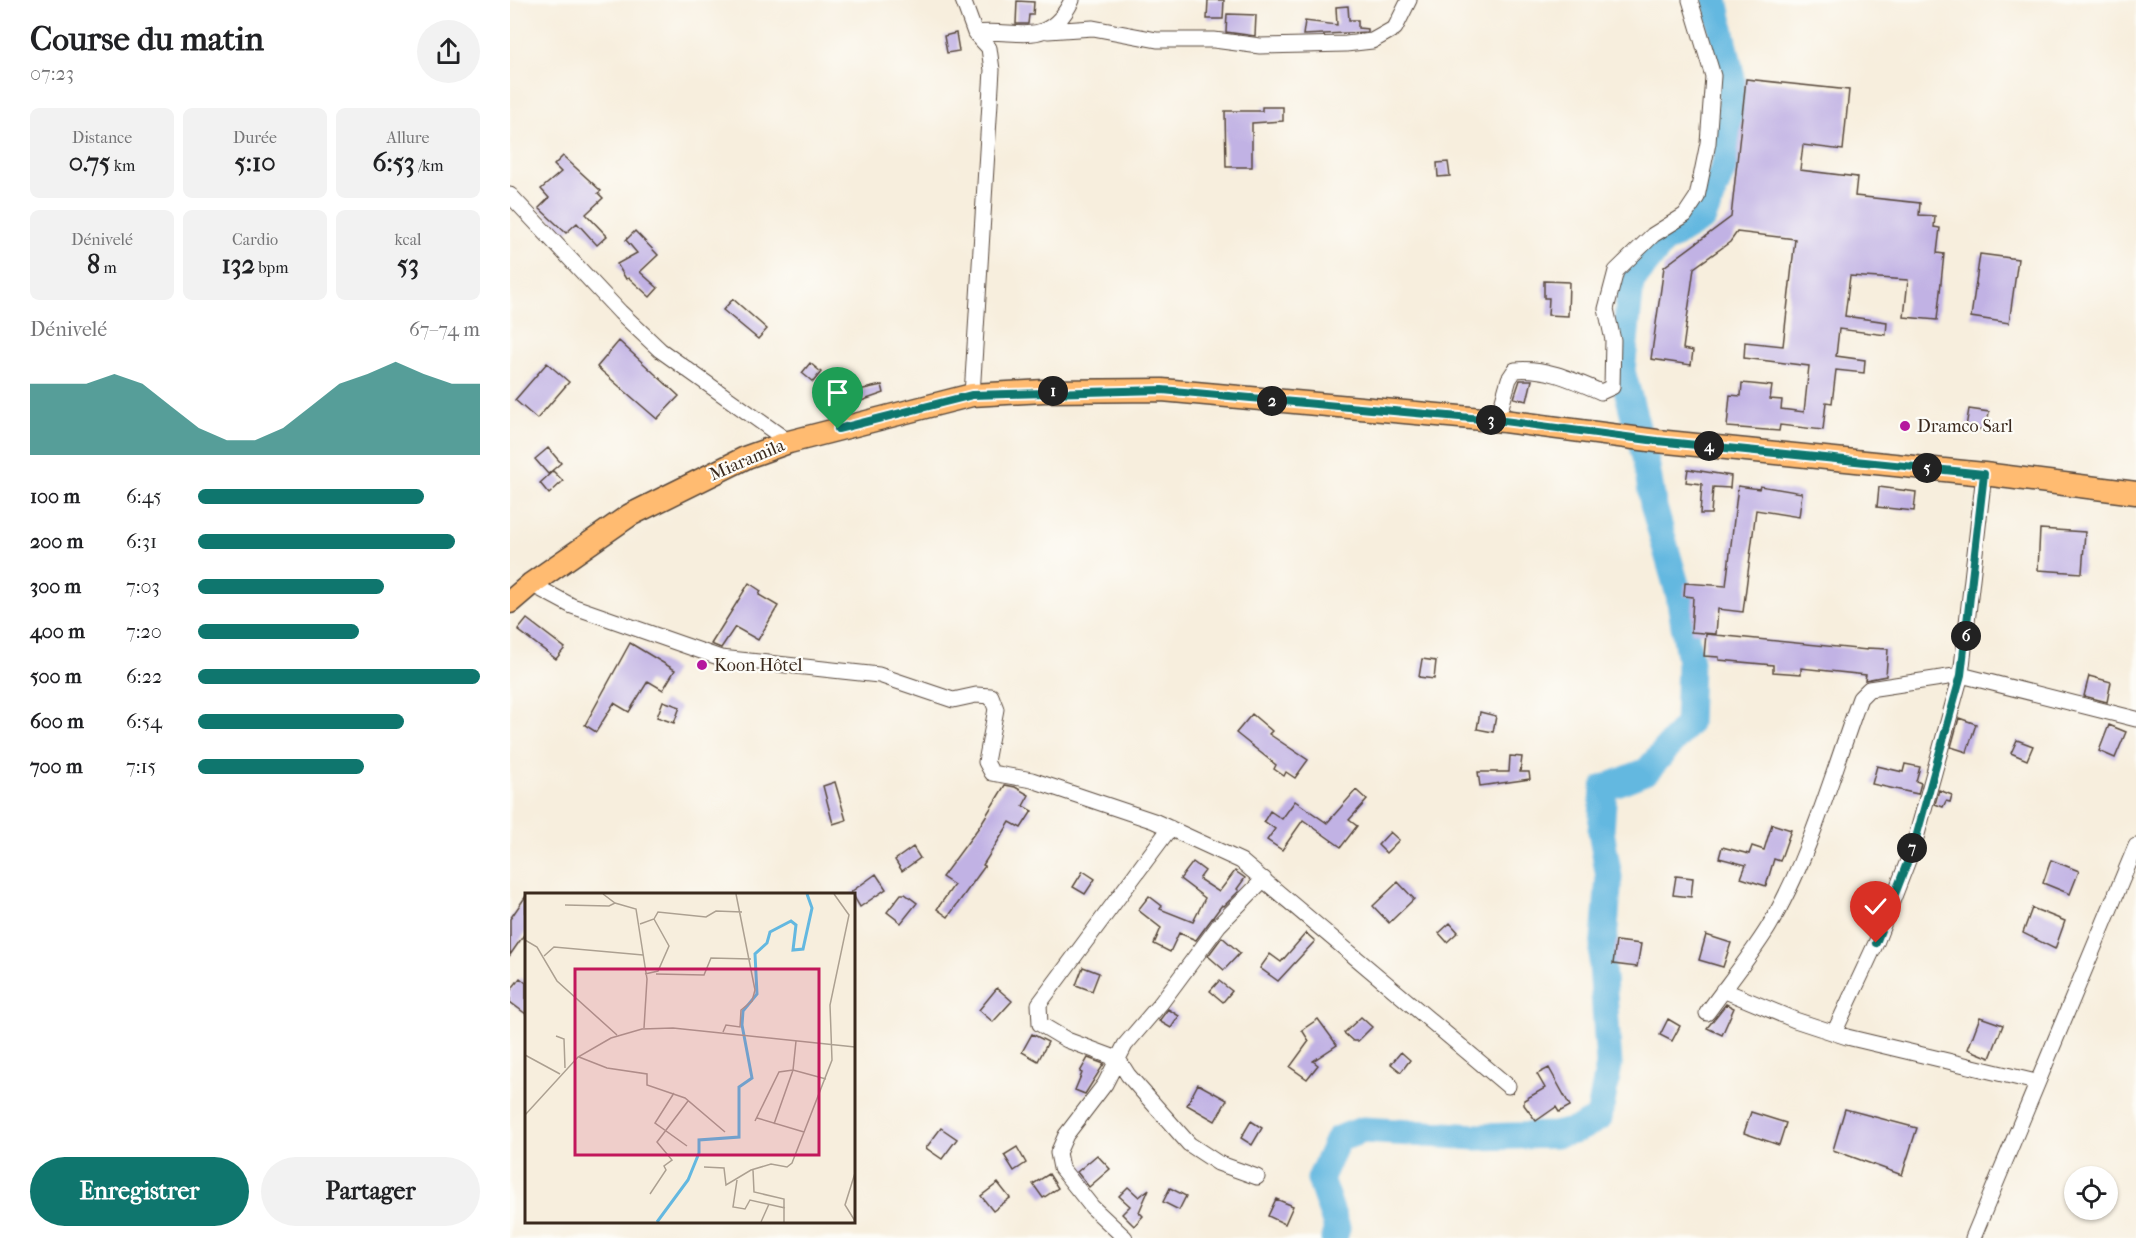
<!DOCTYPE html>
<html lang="fr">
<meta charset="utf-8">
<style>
body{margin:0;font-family:"IM FELL French Canon",serif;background:#f2f2f2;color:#202124;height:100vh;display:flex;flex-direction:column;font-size:22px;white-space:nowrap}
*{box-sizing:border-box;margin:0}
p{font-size:20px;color:#757577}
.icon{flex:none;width:33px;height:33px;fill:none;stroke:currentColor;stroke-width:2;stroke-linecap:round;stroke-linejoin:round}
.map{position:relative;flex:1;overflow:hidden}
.drawer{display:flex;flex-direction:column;background:#fff;width:510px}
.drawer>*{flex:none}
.fabs{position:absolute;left:1554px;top:1166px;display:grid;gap:12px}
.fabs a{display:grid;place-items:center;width:54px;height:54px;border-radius:50%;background:#fff;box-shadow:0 2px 4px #0004;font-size:30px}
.pin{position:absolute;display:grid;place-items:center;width:51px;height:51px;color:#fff;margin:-62px -26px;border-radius:50% 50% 50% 0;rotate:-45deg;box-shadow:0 0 6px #0007}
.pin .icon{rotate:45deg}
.km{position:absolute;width:30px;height:30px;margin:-15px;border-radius:50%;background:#222;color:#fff;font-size:16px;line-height:30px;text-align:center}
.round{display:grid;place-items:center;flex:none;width:63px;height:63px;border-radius:32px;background:#f2f2f2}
.head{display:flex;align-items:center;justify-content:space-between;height:102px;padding:0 30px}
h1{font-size:33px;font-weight:800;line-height:45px}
.stats{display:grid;grid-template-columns:repeat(3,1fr);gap:9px;height:102px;padding:6px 30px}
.stats div{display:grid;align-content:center;border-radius:9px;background:#f2f2f2;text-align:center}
.stats b{font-size:26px;font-weight:800}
.stats small{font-size:16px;font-weight:400}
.stats p{font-size:16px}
.chart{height:168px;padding:12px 30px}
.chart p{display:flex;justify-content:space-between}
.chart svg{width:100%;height:108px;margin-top:6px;fill:#0f766e;opacity:.7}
.button{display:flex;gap:12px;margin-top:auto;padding:12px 30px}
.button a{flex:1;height:69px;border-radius:36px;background:#0f766e;color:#fff;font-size:24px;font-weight:800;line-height:69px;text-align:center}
.button a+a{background:#f2f2f2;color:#202124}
ul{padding:0 30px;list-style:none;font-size:20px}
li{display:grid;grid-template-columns:96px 72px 1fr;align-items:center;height:45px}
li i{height:15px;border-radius:8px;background:#0f766e}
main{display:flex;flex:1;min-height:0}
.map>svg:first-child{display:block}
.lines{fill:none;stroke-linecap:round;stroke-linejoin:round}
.river{stroke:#64b8e0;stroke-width:27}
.building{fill:#c1b2e4}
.minor-casing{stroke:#57473b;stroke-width:17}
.primary-casing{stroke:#57473b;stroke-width:25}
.minor{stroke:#fff;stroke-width:15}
.primary{stroke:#ffbb71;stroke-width:22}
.route-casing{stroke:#fff;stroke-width:12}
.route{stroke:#0f766e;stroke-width:8}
.poi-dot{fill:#b5179e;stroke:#fdfcf7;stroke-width:2}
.labels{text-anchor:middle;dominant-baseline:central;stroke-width:4.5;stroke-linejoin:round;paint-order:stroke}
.poi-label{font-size:18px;fill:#3b2a1e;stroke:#fdfcf7;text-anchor:start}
.street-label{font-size:18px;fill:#3b2a1e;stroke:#fdfcf7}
.inset-river{fill:none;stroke:#64b8e0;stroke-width:3}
.inset-road{fill:none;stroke:#aca091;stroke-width:1.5}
.view{fill:#c2185b;fill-opacity:0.15;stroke:#c2185b;stroke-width:3}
.inset-edge{fill:none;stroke:#3b2a1e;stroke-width:3}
</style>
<main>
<section class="drawer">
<div class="head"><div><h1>Course du matin</h1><p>07:23</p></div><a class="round"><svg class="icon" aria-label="share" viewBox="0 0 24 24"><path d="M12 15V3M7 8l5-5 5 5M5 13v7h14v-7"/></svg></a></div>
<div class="stats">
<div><p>Distance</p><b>0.75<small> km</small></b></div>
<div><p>Durée</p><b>5:10</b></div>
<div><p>Allure</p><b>6:53<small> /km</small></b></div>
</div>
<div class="stats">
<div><p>Dénivelé</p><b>8<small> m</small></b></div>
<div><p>Cardio</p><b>132<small> bpm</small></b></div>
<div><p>kcal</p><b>53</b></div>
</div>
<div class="chart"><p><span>Dénivelé</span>67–74 m</p>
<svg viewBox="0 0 160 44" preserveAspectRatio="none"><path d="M0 44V15L10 15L20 15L30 11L40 15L50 24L60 33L70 38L80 38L90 33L100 24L110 15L120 11L130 6L140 11L150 15L160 15V44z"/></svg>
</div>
<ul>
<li><b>100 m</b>6:45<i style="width:80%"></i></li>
<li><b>200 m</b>6:31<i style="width:91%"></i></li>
<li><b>300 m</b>7:03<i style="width:66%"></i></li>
<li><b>400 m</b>7:20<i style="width:57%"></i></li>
<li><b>500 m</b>6:22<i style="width:100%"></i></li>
<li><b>600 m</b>6:54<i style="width:73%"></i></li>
<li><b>700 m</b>7:15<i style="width:59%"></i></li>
</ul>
<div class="button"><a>Enregistrer</a><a>Partager</a></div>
</section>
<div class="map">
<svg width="1626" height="1238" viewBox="0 0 1626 1238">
<rect width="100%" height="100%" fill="#fdfcf7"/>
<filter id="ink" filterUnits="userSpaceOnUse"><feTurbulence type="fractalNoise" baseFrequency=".0167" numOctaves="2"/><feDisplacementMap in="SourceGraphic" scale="12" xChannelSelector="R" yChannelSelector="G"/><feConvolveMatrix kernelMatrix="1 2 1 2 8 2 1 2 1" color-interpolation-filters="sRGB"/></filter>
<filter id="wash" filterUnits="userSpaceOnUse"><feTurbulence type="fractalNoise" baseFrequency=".008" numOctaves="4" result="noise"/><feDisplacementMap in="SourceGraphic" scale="24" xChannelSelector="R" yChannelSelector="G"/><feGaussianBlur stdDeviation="1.35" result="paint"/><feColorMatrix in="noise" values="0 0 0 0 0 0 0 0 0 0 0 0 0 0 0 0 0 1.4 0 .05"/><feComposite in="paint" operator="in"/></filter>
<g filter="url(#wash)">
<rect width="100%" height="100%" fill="#f7eedd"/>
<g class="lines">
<path class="river" d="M824,1238L827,1228L810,1179L828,1139L853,1130L966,1137L1045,1135L1067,1130L1089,1118L1099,1065L1092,965L1099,877L1091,831L1094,788L1137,771L1178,724L1180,662L1169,595L1143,504L1136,461L1112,371L1121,282L1153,242L1193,218L1215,164L1222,79L1205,0"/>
</g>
<g id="blocks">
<path class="building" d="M698,0H714L713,19H697Z
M507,1L524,2L523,15H519L518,24H506Z
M838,6L839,20H848V28L858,29V32L793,35L795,21L827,25L826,7Z
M717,14L746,15L745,36L716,32Z
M446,33L449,51L437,53L434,36Z
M1236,79L1339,90L1333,150L1293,145L1290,170L1347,177L1345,196L1410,203L1409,215L1425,216L1424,227L1430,228L1427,253L1434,254L1427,320L1394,317L1398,280L1340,276L1335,316L1377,322L1376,335L1329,329L1326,356L1355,360L1354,373L1326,370L1322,403L1316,402L1313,430L1270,425L1269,431L1217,427L1220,395L1231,396L1232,383L1262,386L1260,399L1272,400L1271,409L1294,412L1299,366L1234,358L1235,342L1273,346L1285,239L1227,232L1220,242L1184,268L1173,349L1183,351L1181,365L1141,359L1154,267L1221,217Z
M752,107H773V121L742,123V167H716L715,111H752Z
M53,156L91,191L88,193L93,198L76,214L97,236L87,245L67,223L56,233L29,208L39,198L31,189L51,172L44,165Z
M938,162L940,176L928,177L927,163Z
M125,231L148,255L130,272L148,288L140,297L119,278L116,279L107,264L127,253L116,240Z
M1470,254L1508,259L1499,323L1461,317Z
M1034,281L1059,282L1058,316L1038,315L1039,298H1034Z
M223,299L257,329L248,339L213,310Z
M109,341L169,396L147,419L87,367Z
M37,363L59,382L27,419L5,400Z
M300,363L311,372L303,382L292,373Z
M1010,380H1022L1017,401L1004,398Z
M372,385L374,393L331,408L325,391L338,387L340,392Z
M1459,409L1479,412L1476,430L1456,427Z
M38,448L51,463L38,474L25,459Z
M1178,469L1221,476L1220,488L1203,487L1201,514H1190L1192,484L1176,482Z
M43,471L53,481L39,494L30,483Z
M1228,486L1249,489L1250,486L1292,493L1289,517L1246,510L1233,612L1208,609L1206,634L1181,632L1183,597L1174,596L1175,583L1216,586Z
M1369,487L1406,492L1404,511L1367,507Z
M1530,529L1575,532L1572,573L1528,570Z
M239,583L251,591L249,595L268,606L248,640L225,627L211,648L201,644Z
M17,619L55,648L46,659L8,630Z
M1196,634L1357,650V648L1378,649L1376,676L1355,680L1356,675L1291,668V674L1263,672V665L1209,660V657L1194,656Z
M120,643L165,670L153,690L138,681L119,712L104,703L86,732L75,725Z
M912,659L926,661L924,679L909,677Z
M1579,676L1601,682L1597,702L1574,696Z
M153,701L170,707L164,723L147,717Z
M970,712L986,716L983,732L967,729Z
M742,714L762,731L759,734L798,760L785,778L776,772L774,776L764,769L766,765L726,733Z
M1449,718L1466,724L1457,752L1441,747Z
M1599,725L1616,732L1605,758L1589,751Z
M1507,740L1523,746L1517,760L1501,753Z
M1000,756L1012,757L1010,772H1019L1020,779L970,786L968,772H999Z
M1395,764L1410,767L1406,781L1411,783L1408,794L1362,784L1367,766L1393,772Z
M325,782L336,820L323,824L313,786Z
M495,785L505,787L519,795L513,806L522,811L511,828L500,822L473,865L475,866L438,917L427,909L444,885L432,877L469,827Z
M846,790L857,800L839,820L847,826L831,847L793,820L772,850L757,840L765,829L754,821L760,811L772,819L785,801L817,823Z
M1429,790L1442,795L1440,802L1436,801L1433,807L1425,804Z
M1262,824L1281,830L1270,861L1264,859L1256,886L1231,878L1236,865L1209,858L1212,847L1239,854L1242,846L1254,850Z
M880,832L889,840L876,853L868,845Z
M403,847L410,858L392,871L385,860Z
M1541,860L1569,871L1560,894L1533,883Z
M683,862L695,871L689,879L709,892L725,871L735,878L727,889L729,891L714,906L712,905L686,940L669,933L660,952L644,944L651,928L628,910L639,896L652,906L650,909L683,922L695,898L670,879Z
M573,871L585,879L575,894L563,887Z
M366,874L376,889L350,907L341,892Z
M1166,876L1183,878L1181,897L1163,895Z
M888,882L904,899L879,923L863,906Z
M391,894H395L407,903L391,923L377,912Z
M16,896V932L0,955V919Z
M1522,908L1555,921L1545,949L1513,933Z
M940,923L948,932L937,942L929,933Z
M796,933L805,941L768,981L750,968L760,954L771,962Z
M1196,935L1221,943L1213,967L1189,960Z
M712,937L730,953L714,970L698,956Z
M1106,941L1131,944L1127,967L1103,964Z
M573,967L589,973L582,991L566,985Z
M10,978L16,983V1014L0,1002V991Z
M709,981L722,991L713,1002L700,991Z
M487,988L502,1001L483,1022L469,1010Z
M1216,1004L1224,1008L1212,1035L1197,1028Z
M658,1009L669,1016L661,1028L649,1021Z
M851,1017L862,1027L848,1041H843L834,1033Z
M1470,1017L1493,1025L1480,1058L1458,1049Z
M808,1019L827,1045L803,1061L808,1065L797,1079L780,1067L799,1041L792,1030Z
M1158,1019L1170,1026L1162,1041L1150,1035Z
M522,1034L538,1042L528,1061L512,1052Z
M891,1052L900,1060L891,1072L881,1064Z
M578,1058L594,1064L575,1094L565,1090L572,1073L570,1072Z
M1039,1068L1060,1106L1049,1112L1046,1107L1026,1121L1014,1105V1100L1035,1088L1027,1074Z
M688,1084L717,1100L705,1121L677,1105Z
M1335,1109L1407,1128L1392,1175L1323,1150Z
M1241,1112L1276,1123L1269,1145L1234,1133Z
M741,1121L752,1128L742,1145L731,1138Z
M431,1128L447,1139L432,1159L416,1148Z
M507,1147L516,1163L504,1171L494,1155Z
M587,1155L600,1169L579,1187L567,1172Z
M539,1174L548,1188L533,1198L523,1184Z
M488,1183L500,1198L483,1211L471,1196Z
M618,1187L629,1197L639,1189L629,1212L633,1216L624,1226L612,1214L620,1206L609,1196Z
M660,1188L676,1196L669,1210L653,1202Z
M766,1199L783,1206L775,1224L758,1216Z"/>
</g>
</g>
<g filter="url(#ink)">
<use href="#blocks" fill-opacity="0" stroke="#57473b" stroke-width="1.5"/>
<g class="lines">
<g class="minor-casing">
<path id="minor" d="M453,0L465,33L479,48L482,70L462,395
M538,31L583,28L647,40H704L750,46L836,44L862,41L885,28L899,0
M465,33C508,28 538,50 562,0
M0,195L110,312L150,350L279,442
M987,421L999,379L1005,370C1036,367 1063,380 1091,392L1102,387L1103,340L1096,309L1106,271L1143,235L1175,215L1187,197L1198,143L1203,76L1180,0
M21,584L62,606L211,658L369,675L443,700L466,695L481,696L486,709L476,762L482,773L522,780L644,821L731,861L998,1086
M660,828L529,1004L530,1024L557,1040L608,1059L618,1075L679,1144L708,1163L747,1177
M1213,990L1285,1020L1337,1037L1526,1082
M1197,1013C1217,985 1240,957 1258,928C1299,860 1323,772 1350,698L1359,689L1451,675L1626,719
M1324,1033L1366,943L1404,845L1451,675L1474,474
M615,1238L582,1207L551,1168L548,1153L556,1135L595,1084L615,1045L651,1003L709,925L754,879
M1463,1238L1626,846"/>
</g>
<g class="primary-casing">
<path id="primary" d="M0,602L21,584L120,515L237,457L279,442L462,395L534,391L652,390L994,421L1147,441L1474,474L1626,493"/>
</g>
<use href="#minor" class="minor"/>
<use href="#primary" class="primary"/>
</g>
</g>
<g class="lines" filter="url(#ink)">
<g class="route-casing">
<path id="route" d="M328,429L462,395L652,390L994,421L1147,441L1474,474L1451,675L1404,845L1366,943"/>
</g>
<use href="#route" class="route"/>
</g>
<g class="poi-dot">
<circle cx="1395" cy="426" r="6"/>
<circle cx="192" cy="665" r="6"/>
</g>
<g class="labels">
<g class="poi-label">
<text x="1407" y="426">Dramco Sarl</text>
<text x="204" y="665">Koon Hôtel</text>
</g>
<g class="street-label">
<text transform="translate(237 460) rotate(-23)">Miaramila</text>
</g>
</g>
<g transform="translate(15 893)">
<rect width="330" height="330" fill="#f7eedd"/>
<path class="inset-river" d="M132,329L163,287L174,260V247L214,244V194L227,185L217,132L218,118L232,101L230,61L242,50L245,39L266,28L271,32L268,57L278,56L287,15L282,1"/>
<path class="inset-road" d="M78,1L90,10L111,16L122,86L119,135M40,12L84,13L90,10M115,31L129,26L133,19L181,24L191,18L217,19M0,47L12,54L32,88L92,142M19,63L29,54L118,62M120,81L133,78L144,53L129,26M131,81L179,82L186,65L226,66M198,139L201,132L215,134L216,117L227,108L230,97L211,1M31,143L39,146L40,175M0,162L35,181M54,164L82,175L122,181V192L160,205L200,239M149,200L130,230L162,253M0,222L53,164L86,145L117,136L148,135L330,154M232,225L279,239M230,228L254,179L268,177L301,186M249,231L268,177L271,148M179,274L199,275L201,292L226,277L246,271L262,274L267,270L307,167L305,112L324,22L309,1M228,277L229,299L259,306V329M330,280L320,312L330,328M212,287L208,314L220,316L225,307L260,315M125,301L141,277L139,273L147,267L132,249L163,208M236,329L244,311"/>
<path class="view" d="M50,76H294V262H50Z"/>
<rect width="330" height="330" class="inset-edge"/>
</g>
</svg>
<div class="fabs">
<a><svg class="icon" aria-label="locate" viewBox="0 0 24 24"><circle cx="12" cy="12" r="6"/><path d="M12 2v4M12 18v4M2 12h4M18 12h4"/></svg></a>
</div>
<div class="pin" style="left:328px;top:429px;background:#1e9e55"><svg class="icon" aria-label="arrive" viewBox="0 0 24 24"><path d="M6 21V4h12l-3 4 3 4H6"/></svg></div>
<div class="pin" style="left:1366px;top:943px;background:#d93025"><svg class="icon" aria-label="check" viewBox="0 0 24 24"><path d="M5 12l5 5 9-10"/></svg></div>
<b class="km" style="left:543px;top:391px">1</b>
<b class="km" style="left:762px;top:401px">2</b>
<b class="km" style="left:981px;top:420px">3</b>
<b class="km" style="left:1199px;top:446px">4</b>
<b class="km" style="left:1417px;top:468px">5</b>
<b class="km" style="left:1456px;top:636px">6</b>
<b class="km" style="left:1402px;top:848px">7</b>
</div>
</main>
